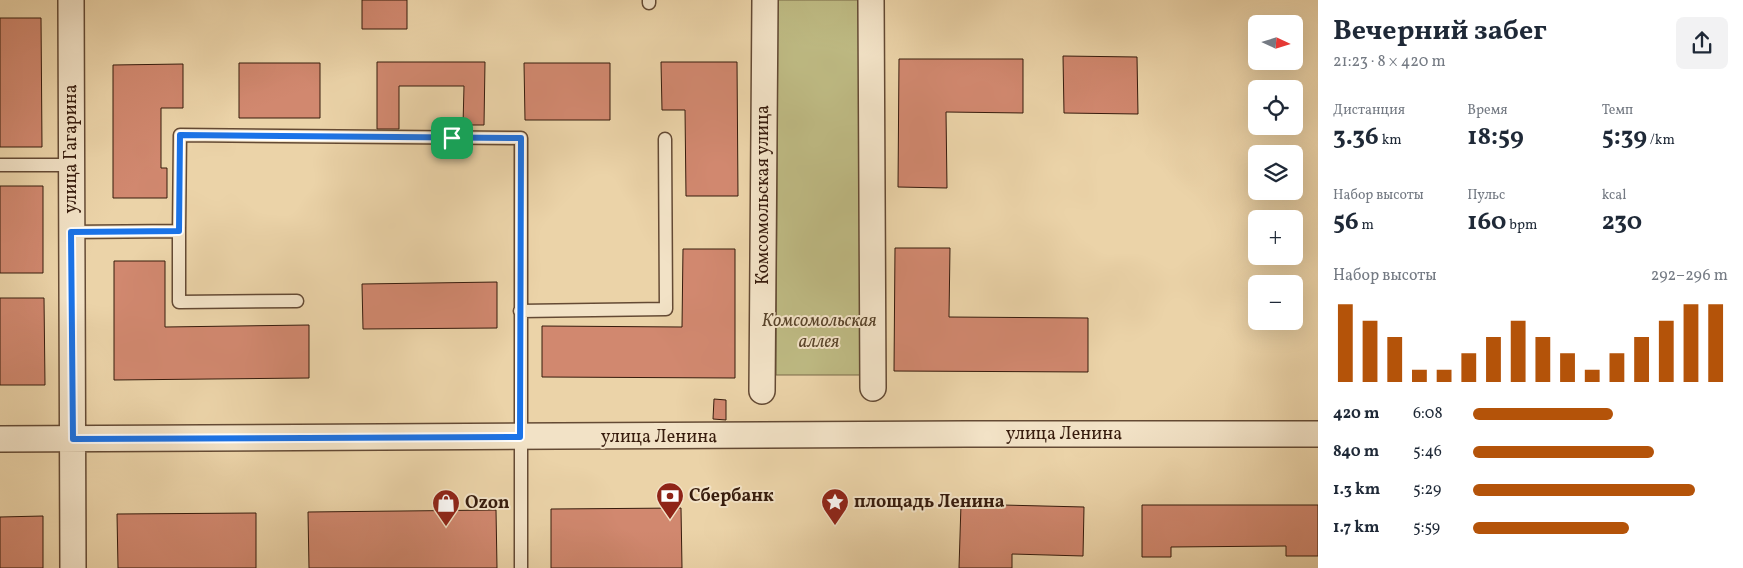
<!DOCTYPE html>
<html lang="ru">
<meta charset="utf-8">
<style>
body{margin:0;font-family:Vollkorn,serif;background:#f2f2f3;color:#1f2937;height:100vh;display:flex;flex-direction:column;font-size:19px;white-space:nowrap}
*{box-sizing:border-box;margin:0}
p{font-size:16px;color:#747a83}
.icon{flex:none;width:28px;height:28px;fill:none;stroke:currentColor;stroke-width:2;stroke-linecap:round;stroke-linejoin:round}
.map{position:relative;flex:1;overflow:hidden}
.drawer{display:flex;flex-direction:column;background:#fff;width:425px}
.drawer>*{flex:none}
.needle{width:32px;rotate:94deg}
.fabs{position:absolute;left:1248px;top:15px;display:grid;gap:10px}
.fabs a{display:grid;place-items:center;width:55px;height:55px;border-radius:8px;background:#fff;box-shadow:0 5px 20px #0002;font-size:25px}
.pin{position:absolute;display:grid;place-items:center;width:42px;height:42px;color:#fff;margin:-21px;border-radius:10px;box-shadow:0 2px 8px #0006}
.round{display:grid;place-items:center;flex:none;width:52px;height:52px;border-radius:8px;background:#f2f2f3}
.head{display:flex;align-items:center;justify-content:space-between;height:85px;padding:0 15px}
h1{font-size:28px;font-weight:700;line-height:38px}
.figures{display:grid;grid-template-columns:repeat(3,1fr);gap:8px;height:85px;padding:5px 15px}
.figures div{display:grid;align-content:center}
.figures b{font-size:25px;font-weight:700}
.figures small{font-size:14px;font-weight:400}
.figures p{font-size:14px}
.chart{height:140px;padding:10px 15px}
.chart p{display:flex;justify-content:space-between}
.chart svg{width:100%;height:90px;margin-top:5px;stroke:#b45309;stroke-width:6}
ul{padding:0 15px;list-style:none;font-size:16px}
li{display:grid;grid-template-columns:80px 60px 1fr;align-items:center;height:38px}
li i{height:12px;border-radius:6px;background:#b45309}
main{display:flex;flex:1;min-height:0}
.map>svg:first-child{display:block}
.green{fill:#beba83;stroke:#7a6b48}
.building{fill:#d1886f;stroke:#371c0d}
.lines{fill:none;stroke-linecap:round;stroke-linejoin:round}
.service-casing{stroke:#644a34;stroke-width:15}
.minor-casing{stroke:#644a34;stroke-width:28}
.service{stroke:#f2e2c6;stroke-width:12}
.minor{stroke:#f2e2c6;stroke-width:25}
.route-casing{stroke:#fff;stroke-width:10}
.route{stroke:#1a73e8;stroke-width:6}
.labels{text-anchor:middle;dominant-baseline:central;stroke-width:4;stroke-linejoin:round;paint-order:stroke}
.street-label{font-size:18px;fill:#371c0d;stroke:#f2e2c6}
.park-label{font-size:18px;font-style:italic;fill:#59442a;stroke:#f2e2c6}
.poi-label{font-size:18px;font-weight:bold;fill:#371c0d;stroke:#f2e2c6;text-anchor:start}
</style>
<main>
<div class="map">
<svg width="1318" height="568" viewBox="0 0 1318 568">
<rect width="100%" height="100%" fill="#ebd3a8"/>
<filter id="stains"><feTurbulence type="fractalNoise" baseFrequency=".004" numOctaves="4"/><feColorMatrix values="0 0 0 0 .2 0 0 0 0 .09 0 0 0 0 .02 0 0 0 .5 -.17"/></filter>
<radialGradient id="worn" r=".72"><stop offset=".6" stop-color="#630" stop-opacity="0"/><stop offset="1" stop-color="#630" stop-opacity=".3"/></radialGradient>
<path class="green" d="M778,0H861L863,375H776Z"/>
<path class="building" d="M362,0H407V29H362Z
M0,18H41L42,147H0Z
M1063,56L1137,57L1138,114L1064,113Z
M899,59H1023V113L946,112L947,188L898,187Z
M377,62H485L484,125H463L464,86H399V129H377Z
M661,62H737L738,196H686L685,110H662Z
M239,63H320V118H239Z
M524,63H610V120H525Z
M183,64V108H161V168H167V198H113V65Z
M0,186H43V273H0Z
M895,248H950L949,317L1088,318V372L894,371Z
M683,249H735V378L542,377V326L682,327Z
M114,261H165V327L309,325V378L114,380Z
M497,282V328L363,329L362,284Z
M0,298H44L45,385H0Z
M714,399L726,400V420L713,419Z
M961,504L1084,507L1083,556L1012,554V568H959Z
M1142,505H1318V556H1286V546L1171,547V557H1142Z
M681,508L682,568H551V509Z
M496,510L497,568H309L308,512Z
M256,513V568H118L117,514Z
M43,516V568H0V517Z"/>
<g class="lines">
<g class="service-casing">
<path id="service" d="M649,0V3
M0,165H71
M179,231V302L297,301
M71,232L179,231L180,135L521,138V568
M520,311L666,309L665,139"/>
</g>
<g class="minor-casing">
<path id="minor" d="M71,0L73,568
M871,0L873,388
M762,391L765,0
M0,439L967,434H1318"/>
</g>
<use href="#service" class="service"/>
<use href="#minor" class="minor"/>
</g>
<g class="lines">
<g class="route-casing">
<path id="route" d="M180,135L521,138L520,437L73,439L71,232L179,231Z"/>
</g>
<use href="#route" class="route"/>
</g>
<defs>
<g id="bank-pin" transform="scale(1.4375)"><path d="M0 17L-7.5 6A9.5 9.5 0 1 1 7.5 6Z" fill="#8f2418" stroke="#f2e2c6"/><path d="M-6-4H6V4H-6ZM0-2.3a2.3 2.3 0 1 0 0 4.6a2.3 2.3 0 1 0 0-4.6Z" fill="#fff"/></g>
<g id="sight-pin" transform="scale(1.4375)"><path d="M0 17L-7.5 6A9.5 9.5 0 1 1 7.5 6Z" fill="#8f2418" stroke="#f2e2c6"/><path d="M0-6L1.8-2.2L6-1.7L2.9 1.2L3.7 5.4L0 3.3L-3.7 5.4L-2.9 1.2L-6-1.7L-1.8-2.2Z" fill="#fff"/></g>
<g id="shop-pin" transform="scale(1.4375)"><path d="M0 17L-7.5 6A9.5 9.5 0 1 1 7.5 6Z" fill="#8f2418" stroke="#f2e2c6"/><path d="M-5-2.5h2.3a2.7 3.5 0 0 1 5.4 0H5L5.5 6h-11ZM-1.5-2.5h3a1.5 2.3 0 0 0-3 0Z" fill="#fff"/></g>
</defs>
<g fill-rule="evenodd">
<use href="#bank-pin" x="670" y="496"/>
<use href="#sight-pin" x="835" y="502"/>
<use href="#shop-pin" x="446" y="503"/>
</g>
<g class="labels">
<g class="street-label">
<text transform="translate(71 149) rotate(-90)">улица Гагарина</text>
<text transform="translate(763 195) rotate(-90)">Комсомольская улица</text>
<text x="1064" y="434">улица Ленина</text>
<text x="659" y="437">улица Ленина</text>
</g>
<g class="park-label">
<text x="819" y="321">Комсомольская<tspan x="819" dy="21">аллея</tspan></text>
</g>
<g class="poi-label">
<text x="689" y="496">Сбербанк</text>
<text x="854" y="502">площадь Ленина</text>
<text x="465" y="503">Ozon</text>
</g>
</g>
<rect width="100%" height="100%" filter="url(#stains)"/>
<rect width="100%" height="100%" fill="url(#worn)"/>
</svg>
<div class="fabs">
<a><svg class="needle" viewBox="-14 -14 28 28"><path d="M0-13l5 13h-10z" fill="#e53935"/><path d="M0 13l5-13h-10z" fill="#747a83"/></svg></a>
<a><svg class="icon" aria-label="locate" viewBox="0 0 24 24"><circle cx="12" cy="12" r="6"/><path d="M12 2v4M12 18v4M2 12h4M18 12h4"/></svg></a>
<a><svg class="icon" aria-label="layers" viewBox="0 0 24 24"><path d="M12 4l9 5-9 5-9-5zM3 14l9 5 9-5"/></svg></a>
<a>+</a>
<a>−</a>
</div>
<div class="pin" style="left:452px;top:138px;background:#1e9e55"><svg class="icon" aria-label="arrive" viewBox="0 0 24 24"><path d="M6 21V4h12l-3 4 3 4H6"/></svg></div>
</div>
<section class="drawer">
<div class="head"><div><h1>Вечерний забег</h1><p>21:23 · 8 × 420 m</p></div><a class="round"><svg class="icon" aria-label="share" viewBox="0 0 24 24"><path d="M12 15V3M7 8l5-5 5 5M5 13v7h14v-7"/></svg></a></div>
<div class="figures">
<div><p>Дистанция</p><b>3.36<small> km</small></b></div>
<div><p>Время</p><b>18:59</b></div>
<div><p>Темп</p><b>5:39<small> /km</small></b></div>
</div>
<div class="figures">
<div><p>Набор высоты</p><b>56<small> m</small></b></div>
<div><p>Пульс</p><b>160<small> bpm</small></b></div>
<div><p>kcal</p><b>230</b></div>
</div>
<div class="chart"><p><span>Набор высоты</span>292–296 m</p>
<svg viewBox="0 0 160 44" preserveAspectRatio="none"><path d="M5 44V6M15 44V14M25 44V22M35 44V38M45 44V38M55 44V30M65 44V22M75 44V14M85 44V22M95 44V30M105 44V38M115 44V30M125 44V22M135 44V14M145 44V6M155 44V6"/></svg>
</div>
<ul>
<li><b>420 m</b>6:08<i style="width:55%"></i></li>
<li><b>840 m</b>5:46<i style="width:71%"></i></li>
<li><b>1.3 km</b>5:29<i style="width:87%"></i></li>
<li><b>1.7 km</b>5:59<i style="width:61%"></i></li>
</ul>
</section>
</main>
